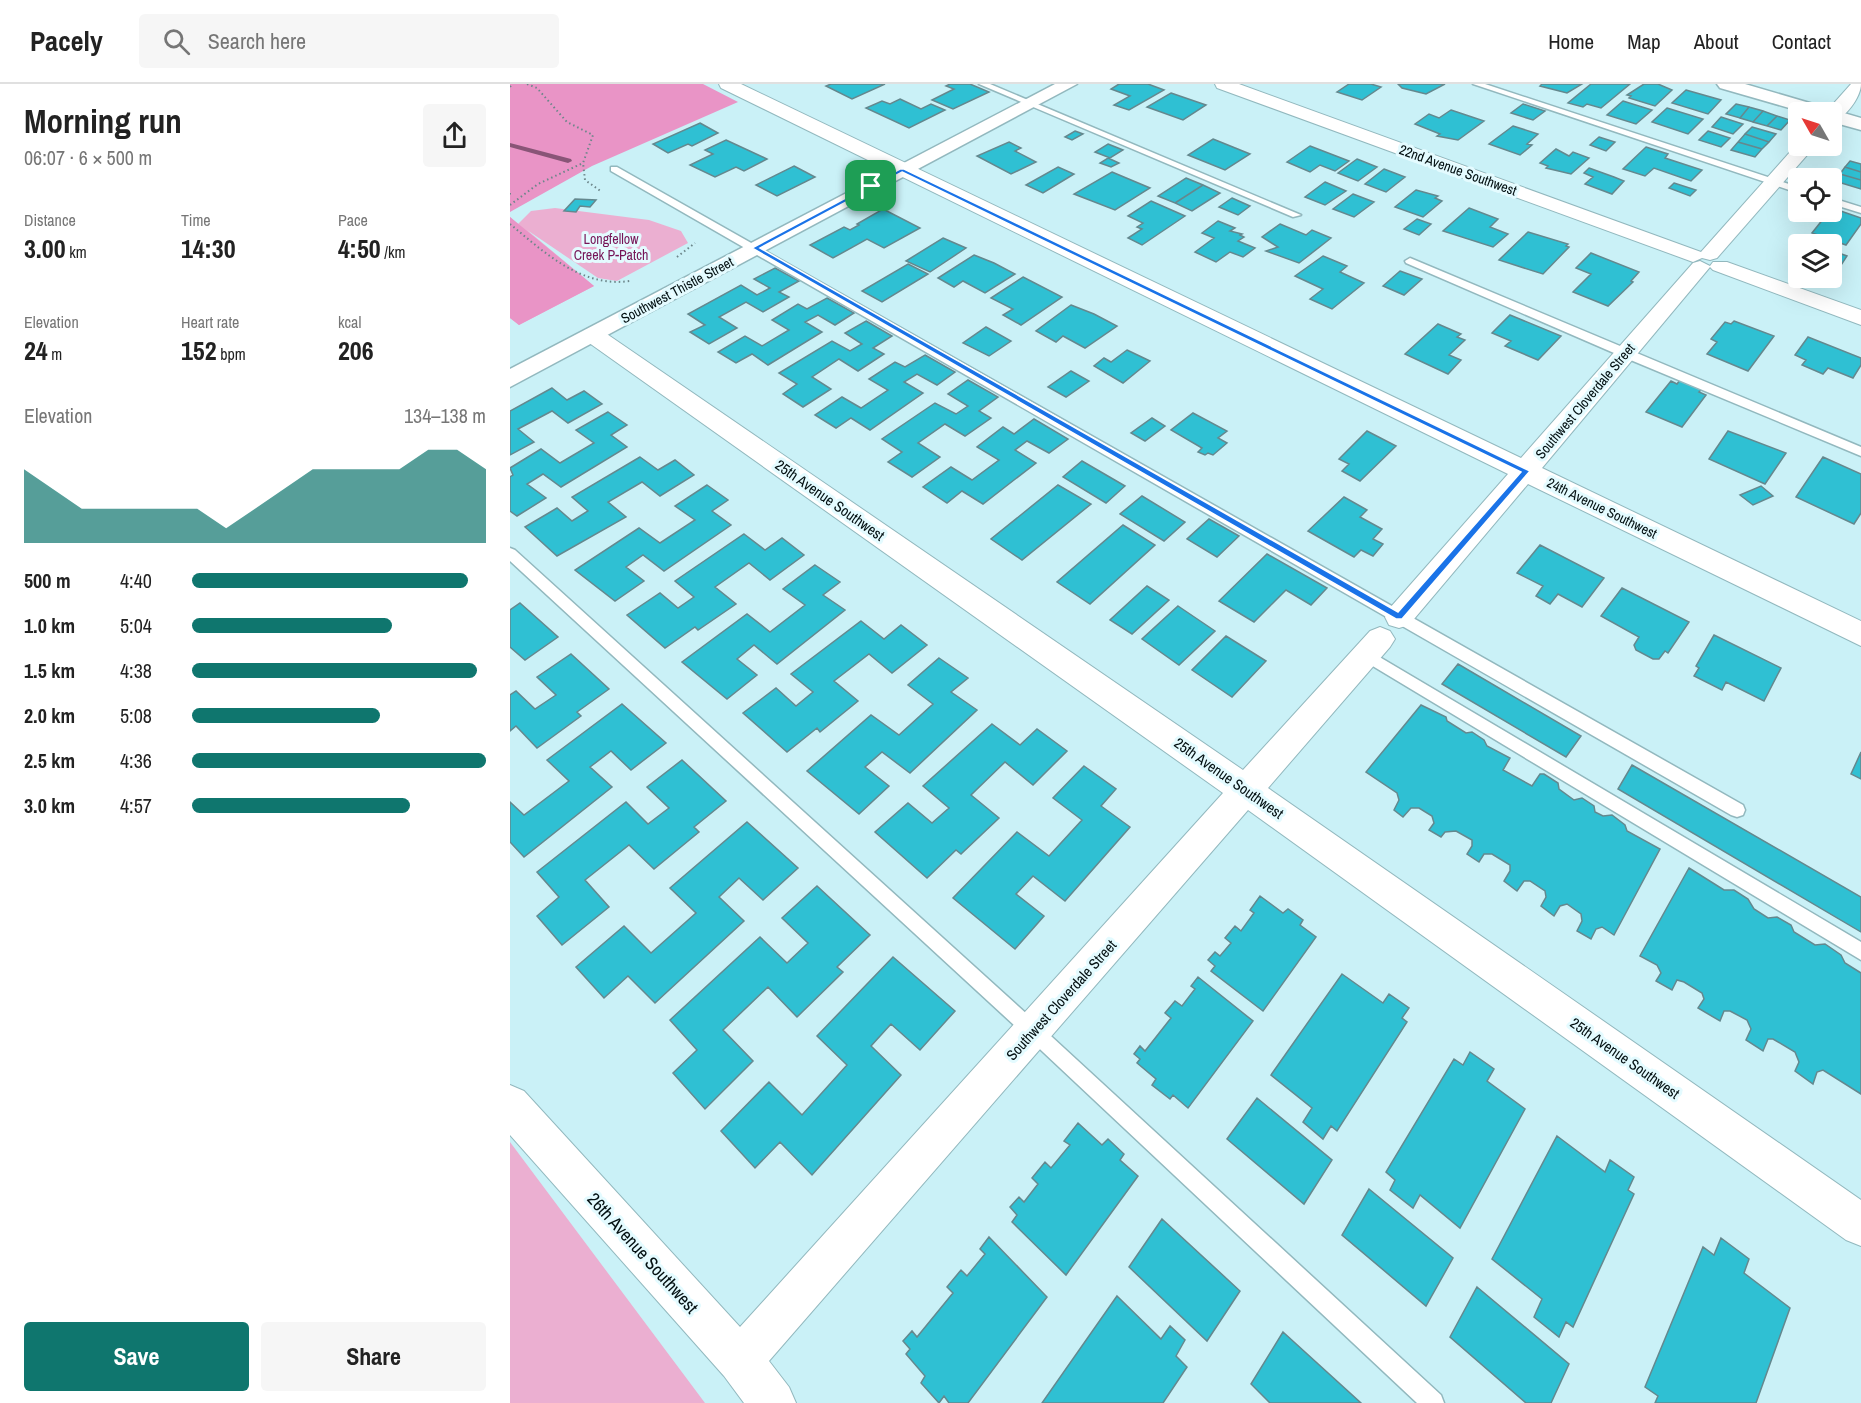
<!DOCTYPE html>
<meta charset="utf-8">
<style>
body{margin:0;font-family:"Archivo Narrow",sans-serif;background:#f6f6f6;color:#222;height:100vh;display:flex;flex-direction:column;font-size:22px;white-space:nowrap}
*{box-sizing:border-box;margin:0}
p{font-size:20px;color:#767676}
.icon{flex:none;width:33px;height:33px;fill:none;stroke:currentColor;stroke-width:2;stroke-linecap:round;stroke-linejoin:round}
.map{position:relative;flex:1;overflow:hidden}
.side{display:flex;flex-direction:column;background:#fff;width:510px}
.side>*{flex:none}
.needle{width:39px;rotate:309deg}
.buttons{position:absolute;left:1278px;top:18px;display:grid;gap:12px}
.buttons a{display:grid;place-items:center;width:54px;height:54px;border-radius:6px;background:#fff;box-shadow:0 6px 24px #0002;font-size:30px}
.pin{position:absolute;display:grid;place-items:center;width:51px;height:51px;color:#fff;margin:-26px;border-radius:12px;box-shadow:0 3px 9px #0006}
.round{display:grid;place-items:center;flex:none;width:63px;height:63px;border-radius:6px;background:#f6f6f6}
.head{display:flex;align-items:center;justify-content:space-between;height:102px;padding:0 24px}
h1{font-size:33px;font-weight:700;line-height:45px}
.figures{display:grid;grid-template-columns:repeat(3,1fr);gap:9px;height:102px;padding:6px 24px}
.figures div{display:grid;align-content:center}
.figures b{font-size:26px;font-weight:700}
.figures small{font-size:16px;font-weight:400}
.figures p{font-size:16px}
.chart{height:168px;padding:12px 24px}
.chart p{display:flex;justify-content:space-between}
.chart svg{width:100%;height:108px;margin-top:6px;fill:#0f766e;opacity:.7}
.action{display:flex;gap:12px;margin-top:auto;padding:12px 24px}
.action a{flex:1;height:69px;border-radius:6px;background:#0f766e;color:#fff;font-size:24px;font-weight:700;line-height:69px;text-align:center}
.action a+a{background:#f6f6f6;color:#222}
ul{padding:0 24px;list-style:none;font-size:20px}
li{display:grid;grid-template-columns:96px 72px 1fr;align-items:center;height:45px}
li i{height:15px;border-radius:8px;background:#0f766e}
header{display:flex;align-items:center;gap:36px;box-sizing:border-box;height:84px;padding:0 30px;background:#fff;border-bottom:2px solid #e0e0e0}
header strong{font-size:28px}
nav{display:flex;gap:33px;margin-inline-start:auto;font-size:21px}
.search{width:420px;height:54px;background:#f6f6f6;display:flex;align-items:center;gap:15px;box-sizing:border-box;padding:0 21px;border-radius:6px;color:#767676;font-size:22px}
main{display:flex;flex:1;min-height:0}
.map>svg:first-child{display:block}
.green{fill:#ebafd1}
.forest{fill:#e994c6}
.lines{fill:none;stroke-linecap:round;stroke-linejoin:round}
.stream{fill:#895577;fill-rule:evenodd}
.building{fill:#2fc0d3;stroke:#64888e;stroke-width:1.5}
.service-casing{stroke:#92b8be;stroke-width:3}
.minor-casing{stroke:#92b8be;stroke-width:2}
.tertiary-casing{stroke:#92b8be;stroke-width:3}
.secondary-casing{stroke:#92b8be;stroke-width:3}
.path{stroke:#6c868a;stroke-width:2;stroke-dasharray:1.5 3;stroke-linecap:butt}
.service{fill:#fff;fill-rule:evenodd}
.minor{fill:#fff;fill-rule:evenodd}
.tertiary{fill:#fff;fill-rule:evenodd}
.secondary{fill:#fff;fill-rule:evenodd}
.route{fill:#1a73e8;stroke:#fff;stroke-width:1.5;fill-rule:evenodd}
.labels{text-anchor:middle;dominant-baseline:central;stroke-width:6;stroke-linejoin:round;paint-order:stroke}
.far-street-label{font-size:14px;fill:#031012;stroke:#e4fbff}
.far-park-label{font-size:14px;fill:#761457;stroke:#e4fbff}
.street-label{font-size:15px;fill:#031012;stroke:#e4fbff}
.near-street-label{font-size:18px;fill:#031012;stroke:#e4fbff}
</style>
<header>
<strong>Pacely</strong>
<div class="search"><svg class="icon" aria-label="search" viewBox="0 0 24 24"><circle cx="10" cy="10" r="6"/><path d="M15 15l6 6"/></svg>Search here</div>
<nav><a>Home</a><a>Map</a><a>About</a><a>Contact</a></nav>
</header>
<main>
<section class="side">
<div class="head"><div><h1>Morning run</h1><p>06:07 · 6 × 500 m</p></div><a class="round"><svg class="icon" aria-label="share" viewBox="0 0 24 24"><path d="M12 15V3M7 8l5-5 5 5M5 13v7h14v-7"/></svg></a></div>
<div class="figures">
<div><p>Distance</p><b>3.00<small> km</small></b></div>
<div><p>Time</p><b>14:30</b></div>
<div><p>Pace</p><b>4:50<small> /km</small></b></div>
</div>
<div class="figures">
<div><p>Elevation</p><b>24<small> m</small></b></div>
<div><p>Heart rate</p><b>152<small> bpm</small></b></div>
<div><p>kcal</p><b>206</b></div>
</div>
<div class="chart"><p><span>Elevation</span>134–138 m</p>
<svg viewBox="0 0 160 44" preserveAspectRatio="none"><path d="M0 44V14L10 22L20 30L30 30L40 30L50 30L60 30L70 38L80 30L90 22L100 14L110 14L120 14L130 14L140 6L150 6L160 14V44z"/></svg>
</div>
<ul>
<li><b>500 m</b>4:40<i style="width:94%"></i></li>
<li><b>1.0 km</b>5:04<i style="width:68%"></i></li>
<li><b>1.5 km</b>4:38<i style="width:97%"></i></li>
<li><b>2.0 km</b>5:08<i style="width:64%"></i></li>
<li><b>2.5 km</b>4:36<i style="width:100%"></i></li>
<li><b>3.0 km</b>4:57<i style="width:74%"></i></li>
</ul>
<div class="action"><a>Save</a><a>Share</a></div>
</section>
<div class="map">
<svg width="1351" height="1319" viewBox="0 0 1351 1319">
<rect width="100%" height="100%" fill="#caf1f7"/>
<path class="green" d="M45,124L139,136L171,147L178,159L107,197L88,194L17,146L84,202L9,241L0,234V133L8,140L21,127Z
M0,1058L195,1319H0Z"/>
<path class="forest" d="M0,0H193L228,18L82,82L0,128Z
M0,133L84,202L9,241L0,234Z"/>
<g class="lines">
<path class="stream" d="M0,59L61,75L62,77L58,79L0,63Z"/>
</g>
<path class="building" d="M321,0H375L342,15L316,2Z
M440,0H460L479,8L443,25L422,16L444,5L436,2Z
M609,0H638L654,6L619,26L604,21L620,12L601,5Z
M839,0H861L871,3L852,16L827,8Z
M888,0H935L916,10L892,4Z
M1032,0H1072L1057,9L1030,2Z
M1081,0H1120L1091,24L1077,20L1073,23L1058,19Z
M1134,0H1148L1162,6L1145,22L1119,14L1121,12L1117,11Z
M1176,6L1211,16L1198,30L1162,19Z
M661,9L696,21L673,36L637,23Z
M390,15L411,25L421,20L435,26L399,44L356,24L372,17L380,20Z
M1113,17L1142,26L1126,40L1097,31Z
M1013,20L1035,27L1023,36L1001,29Z
M1226,20L1239,23L1230,34L1216,30Z
M1239,23L1253,27L1243,38L1230,34Z
M1157,24L1193,35L1178,50L1142,38Z
M941,26L974,37L948,56L927,52L930,50L905,40L919,30L929,34Z
M1253,27L1267,32L1257,42L1243,38Z
M1267,32L1280,36L1271,46L1257,42Z
M1211,33L1233,40L1223,50L1202,43Z
M190,39L208,49L182,62L178,60L158,69L143,60Z
M1003,42L1028,50L1017,60L1022,61L1010,71L979,60Z
M1242,43L1266,50L1259,58L1235,50Z
M565,47L573,50L562,56L555,53Z
M1198,47L1220,54L1211,63L1189,56Z
M1235,50L1259,58L1252,65L1228,58Z
M1089,53L1105,58L1096,67L1080,61Z
M703,55L740,70L715,86L678,71Z
M216,56L257,75L234,87L226,83L205,93L180,81L203,70L195,66Z
M499,58L511,64L505,67L526,78L501,90L467,72Z
M1228,58L1252,65L1245,73L1221,66Z
M598,60L613,66L600,74L585,68Z
M800,62L839,77L825,87L810,81L800,88L777,78Z
M1136,63L1158,70L1155,74L1192,86L1181,97L1144,84L1135,92L1113,85Z
M1046,65L1059,72L1063,68L1079,74L1061,90L1036,84L1038,82L1030,79Z
M598,74L609,79L601,83L590,79Z
M847,75L867,83L848,97L828,89Z
M1340,77L1351,80V88L1335,83Z
M284,82L305,93L267,112L246,101Z
M548,83L564,90L533,109L516,101Z
M1335,83L1351,88V96L1330,90Z
M1079,84L1104,93L1114,97L1102,110L1075,100L1083,93L1074,89Z
M874,85L895,93L876,108L855,100Z
M602,88L640,104L605,126L564,110Z
M1330,90L1351,96V105L1325,97Z
M676,94L693,101L665,119L648,112Z
M815,98L836,107L815,121L795,113Z
M1164,99L1186,106L1180,112L1159,104Z
M693,101L710,109L682,127L665,119Z
M906,106L928,112L925,114L932,117L913,133L885,123Z
M843,110L864,118L844,133L823,125Z
M722,114L740,122L728,131L709,123Z
M65,115L86,116L80,123L70,122L66,128L54,127Z
M641,117L675,132L632,161L618,154L632,145L627,143L633,139L618,132Z
M959,124L988,135L980,143L998,150L983,163L933,147Z
M1322,124L1351,134V140L1336,161L1302,149Z
M373,125L410,144L374,164L357,155L323,174L300,161L334,143L340,146L349,141L347,140Z
M907,135L921,140L909,151L894,145Z
M708,137L725,144L720,147L732,150L730,151L734,153L728,157L745,164L733,173L720,168L706,178L685,168L704,154L692,149Z
M770,140L796,151L802,146L821,154L789,179L756,167L768,163L752,153Z
M1018,148L1058,160L1056,162L1059,163L1033,190L989,176Z
M433,154L456,164L420,188L396,177Z
M1323,167L1337,172L1326,189L1322,188Z
M1081,169L1129,188L1121,197L1123,198L1098,222L1063,208L1081,190L1066,184Z
M464,171L484,179L505,190L475,209L453,197L444,203L428,194Z
M813,172L837,182L830,188L854,199L822,225L800,215L813,205L785,192Z
M398,180L418,190L372,218L352,207Z
M265,184L289,197L269,208L279,213L253,228L236,218L209,233L227,244L199,260L180,248L195,241L178,230L231,201L247,211L260,204L244,195Z
M890,187L912,195L894,211L873,202Z
M513,193L552,213L511,241L493,231L503,225L481,214Z
M317,214L344,229L325,241L308,231L295,238L312,248L258,281L242,270L226,279L208,268L235,252L252,262L279,246L262,236L288,220L297,225Z
M561,221L584,230L607,242L575,264L553,252L546,258L526,247Z
M1000,231L1051,252L1028,276L995,262L1001,257L982,249Z
M356,237L382,252L363,264L374,270L348,287L329,275L302,293L321,305L293,323L273,310L287,300L269,289L322,257L340,267L352,260L335,249Z
M1224,237L1264,252L1238,287L1197,270L1207,258L1201,255L1215,238L1221,240Z
M928,240L951,250L947,253L955,256L939,271L951,276L938,290L895,270Z
M476,243L501,257L479,272L453,259Z
M1298,253L1351,274V281L1343,294L1318,284L1313,290L1292,281L1296,276L1285,271Z
M617,266L640,277L613,299L584,282L594,274L601,278Z
M415,271L445,288L427,301L407,290L394,298L413,309L360,346L341,334L326,344L305,331L332,313L351,324L378,306L359,295L385,278L395,283Z
M561,287L579,297L556,313L538,303Z
M458,296L488,313L469,327L481,334L455,352L435,340L408,359L430,373L402,393L378,378L392,368L372,355L425,319L446,330L458,322L438,310Z
M1170,296L1192,305L1189,308L1196,311L1172,343L1136,328L1161,297L1167,300Z
M42,304L57,316L74,307L92,320L58,339L42,327L8,345L24,358L0,371V327Z
M98,328L117,341L101,351L117,363L51,403L33,390L17,400L36,414L7,432L0,427V393L3,391L0,384L31,365L50,379L84,359L66,346Z
M683,329L717,347L708,354L717,359L703,371L698,369L695,371L688,368L692,364L661,346Z
M642,334L655,342L635,357L621,349Z
M524,335L558,355L539,369L517,357L505,366L526,379L473,420L452,407L437,419L413,403L441,383L462,396L489,376L467,363L493,343L504,350Z
M857,347L886,362L850,397L832,387L839,380L829,375Z
M1218,347L1276,369L1255,400L1199,375Z
M130,373L148,386L165,376L184,391L150,412L132,398L98,418L116,433L47,472L15,443L47,424L62,437L78,427L62,413Z
M1313,373L1351,390V429L1344,440L1286,413Z
M572,377L615,402L596,419L553,393Z
M197,401L218,416L202,427L221,441L154,487L133,471L116,483L134,497L105,517L65,486L129,444L150,459L185,436L165,422Z
M548,401L581,420L512,476L481,455Z
M1251,402L1263,412L1243,421L1230,411Z
M632,412L675,438L654,457L610,430Z
M834,413L857,426L850,433L872,445L863,455L873,460L863,472L851,466L844,473L798,447Z
M699,435L729,452L707,473L677,455Z
M613,441L645,461L580,520L547,498Z
M234,450L255,466L272,454L294,471L260,496L239,479L205,503L226,520L188,546L185,543L155,564L117,531L150,509L168,524L184,513L165,497Z
M1030,461L1094,494L1072,523L1048,510L1040,520L1026,512L1033,502L1007,489Z
M757,470L817,504L801,521L776,506L744,538L709,517Z
M305,481L330,498L313,511L335,526L267,580L244,561L227,575L247,591L217,615L172,578L237,530L260,548L295,521L273,505Z
M637,502L659,516L622,550L600,536Z
M1112,504L1179,538L1158,569L1155,567L1149,575H1143L1126,566L1124,561L1129,553L1091,532Z
M10,519L48,553L15,576L0,563V526Z
M668,522L705,547L669,581L632,555Z
M351,537L374,555L391,541L417,561L382,589L359,570L324,597L348,617L310,648L307,644L277,668L233,629L266,604L286,622L303,608L281,590Z
M1204,551L1271,584L1254,617L1216,598L1212,606L1184,592L1189,584L1186,582Z
M716,552L756,577L722,613L682,586Z
M61,570L99,605L67,628L71,632L27,664L6,642L0,647V611L6,607L25,625L46,611L27,593Z
M429,574L458,594L441,608L467,626L400,689L372,668L355,683L379,702L349,730L297,687L361,631L389,651L423,620L398,601Z
M948,580L1071,652L1056,673L932,600Z
M112,620L156,659L121,686L101,667L80,683L102,703L14,773L0,758V718L14,731L59,697L37,676Z
M911,621L936,633L937,637L956,649L962,648L974,656L977,662L1000,674L993,686L1022,702L1030,690H1034L1048,699L1049,705L1064,716L1072,714L1084,722L1085,728L1093,732L1102,731L1115,741L1117,747L1150,765L1104,851L1092,843L1086,845L1081,855L1067,847L1072,837L1071,830L1057,820L1050,822L1044,832L1031,822L1036,813L1035,807L1020,797H1014L1007,807L994,797L1000,787V781L982,770H974L969,778L957,770L962,762V756L946,747L935,748L931,753L919,746L924,739L922,732L909,724H901L893,733L884,726L889,716L887,709L856,688Z
M482,640L510,661L527,645L557,667L523,701L495,678L461,711L489,734L451,770L446,766L417,794L365,748L398,719L422,739L439,724L413,702Z
M1351,668V695L1341,690Z
M172,676L216,717L184,743L189,748L144,785L119,761L75,796L99,823L52,861L27,832L49,813L27,788L116,718L138,740L159,724L137,703Z
M1122,681L1351,813V848L1108,705Z
M574,682L606,705L591,722L620,743L555,817L523,792L506,810L534,832L505,865L443,814L507,748L539,772L572,736L543,714Z
M237,738L288,784L253,816L229,794L209,813L234,837L145,919L118,892L94,914L66,883L114,842L141,869L186,829L160,804Z
M1179,784L1214,806H1224L1238,815L1244,825L1258,834L1267,833L1281,841L1284,848L1305,861L1315,860L1331,871L1335,879L1351,889V1010L1313,986L1307,988L1303,1000L1285,987L1289,978L1285,968L1263,955H1258L1253,967L1236,956L1241,945L1237,936L1220,927H1214L1210,937L1188,924L1194,915L1192,909L1174,898L1167,896L1162,906L1146,897L1151,889L1147,881L1130,872Z
M307,802L360,851L327,883L333,888L287,933L258,903L213,946L243,977L195,1025L163,989L187,966L160,936L250,853L277,879L298,859L272,834Z
M750,812L773,829L778,825L793,836L790,841L806,853L753,927L701,887L705,882L698,876L705,868L710,872L721,859L715,854L725,842L731,847L744,829L740,826Z
M383,873L445,927L410,966L381,940L361,962L391,991L302,1091L270,1058L245,1084L211,1047L259,998L292,1031L337,981L307,952Z
M832,890L873,919L879,910L899,924L892,934L897,938L827,1047L821,1042L813,1055L793,1038L802,1024L761,991Z
M688,893L743,937L678,1024L663,1011L660,1015L642,1001L646,995L627,979L630,975L624,970L630,962L635,967L661,934L655,929L665,917L672,922L685,905L681,902Z
M960,968L984,985L977,997L1015,1025L950,1144L910,1111L903,1124L880,1106L885,1096L876,1088L944,975L953,981Z
M747,1014L822,1076L794,1120L717,1055Z
M568,1039L592,1061L598,1055L614,1070L610,1076L628,1092L556,1191L502,1138L507,1131L500,1123L509,1113L514,1118L528,1100L522,1094L535,1078L541,1084L560,1061L554,1057Z
M1047,1052L1095,1088L1100,1076L1124,1093L1118,1106L1124,1110L1063,1243L1056,1238L1049,1253L1024,1233L1032,1215L982,1175Z
M859,1105L943,1174L916,1222L832,1151Z
M652,1135L730,1207L697,1257L619,1183Z
M479,1153L537,1213L458,1319H439L434,1312L429,1319L411,1299L415,1292L396,1270L400,1265L393,1257L402,1247L407,1253L443,1209L437,1203L451,1186L457,1192L475,1170L470,1165Z
M1211,1154L1239,1175L1234,1189L1280,1224L1246,1319H1145L1148,1312L1135,1303L1193,1163L1204,1171Z
M967,1203L1059,1280L1041,1319H1016L940,1253Z
M607,1212L651,1255L660,1242L675,1256L666,1272L677,1283L653,1319H532Z
M773,1248L851,1319H760L741,1300Z"/>
<g class="lines">
<g class="service-casing">
<path id="service" d="M469,0H480L791,131L783,133Z
M963,0H975L1288,103V109Z
M101,83H107L1233,721L1235,726L1233,731L1227,733L1221,731L101,87Z
M1322,114L1351,123V129L1322,120Z
M900,174L1351,363V372L1111,272L896,179L895,177Z
M0,464L5,466L529,941L931,1311L934,1319H907L517,953L0,477Z
M856,565L1351,858V876L851,575L849,571L851,567Z"/>
</g>
<g class="minor-casing">
<path id="minor" d="M209,0H231L1011,374L1183,179L1190,177L1200,182L1203,178H1217L1351,226V241L1203,186L1200,183L1032,384L1351,537V562L1018,400L899,541L889,544L879,541L875,533L879,525L998,390L211,4Z
M705,0H729L1191,168L1288,59V62H1305L1207,174L1200,176L1192,174L1183,178L707,4Z
M1341,0H1351C1351,13 1335,35 1322,38V28H1316Z
M83,244L91,246L733,686L860,547L870,543L880,547L885,555L880,563L758,704L1351,1116V1162L1336,1156L738,726L259,1277L279,1303L286,1319H234L214,1292L0,1051V1001L14,1007L230,1243L713,709L75,256L72,251L75,246Z"/>
</g>
<g class="tertiary-casing">
<path id="tertiary" d="M545,0H567L0,303V285Z"/>
</g>
<g class="secondary-casing">
<path id="secondary" d="M1207,0H1235L1351,34V46L1322,38V28H1293L1210,4Z"/>
</g>
<path class="path" d="M17,0L27,4L57,38L83,51L73,79L75,96L92,108
M0,3L2,0
M0,109V113
M0,121L28,100L73,79
M0,140C35,169 72,204 120,197
M167,173L185,159"/>
<use href="#service" class="service"/>
<use href="#minor" class="minor"/>
<use href="#tertiary" class="tertiary"/>
<use href="#secondary" class="secondary"/>
</g>
<path class="route" d="M390,85H394L1020,387L892,535H886L242,164ZM392,88L1011,388L888,528L250,164Z"/>
<g class="labels">
<g class="far-street-label">
<text transform="translate(948 86) rotate(20)">22nd Avenue Southwest</text>
<text transform="translate(167 206) rotate(-28)">Southwest Thistle Street</text>
<text transform="translate(1075 317) rotate(-50)">Southwest Cloverdale Street</text>
<text transform="translate(1092 424) rotate(26)">24th Avenue Southwest</text>
</g>
<g class="far-park-label">
<text x="101" y="155">Longfellow<tspan x="101" dy="16">Creek P-Patch</tspan></text>
</g>
<g class="street-label">
<text transform="translate(320 416) rotate(35)">25th Avenue Southwest</text>
<text transform="translate(719 694) rotate(35)">25th Avenue Southwest</text>
<text transform="translate(551 916) rotate(-48)">Southwest Cloverdale Street</text>
<text transform="translate(1115 974) rotate(35)">25th Avenue Southwest</text>
</g>
<g class="near-street-label">
<text transform="translate(133 1169) rotate(48)">26th Avenue Southwest</text>
</g>
</g>
</svg>
<div class="buttons">
<a><svg class="needle" viewBox="-14 -14 28 28"><path d="M0-13l5 13h-10z" fill="#e53935"/><path d="M0 13l5-13h-10z" fill="#767676"/></svg></a>
<a><svg class="icon" aria-label="locate" viewBox="0 0 24 24"><circle cx="12" cy="12" r="6"/><path d="M12 2v4M12 18v4M2 12h4M18 12h4"/></svg></a>
<a><svg class="icon" aria-label="layers" viewBox="0 0 24 24"><path d="M12 4l9 5-9 5-9-5zM3 14l9 5 9-5"/></svg></a>
</div>
<div class="pin" style="left:361px;top:102px;background:#1e9e55"><svg class="icon" aria-label="arrive" viewBox="0 0 24 24"><path d="M6 21V4h12l-3 4 3 4H6"/></svg></div>
</div>
</main>
